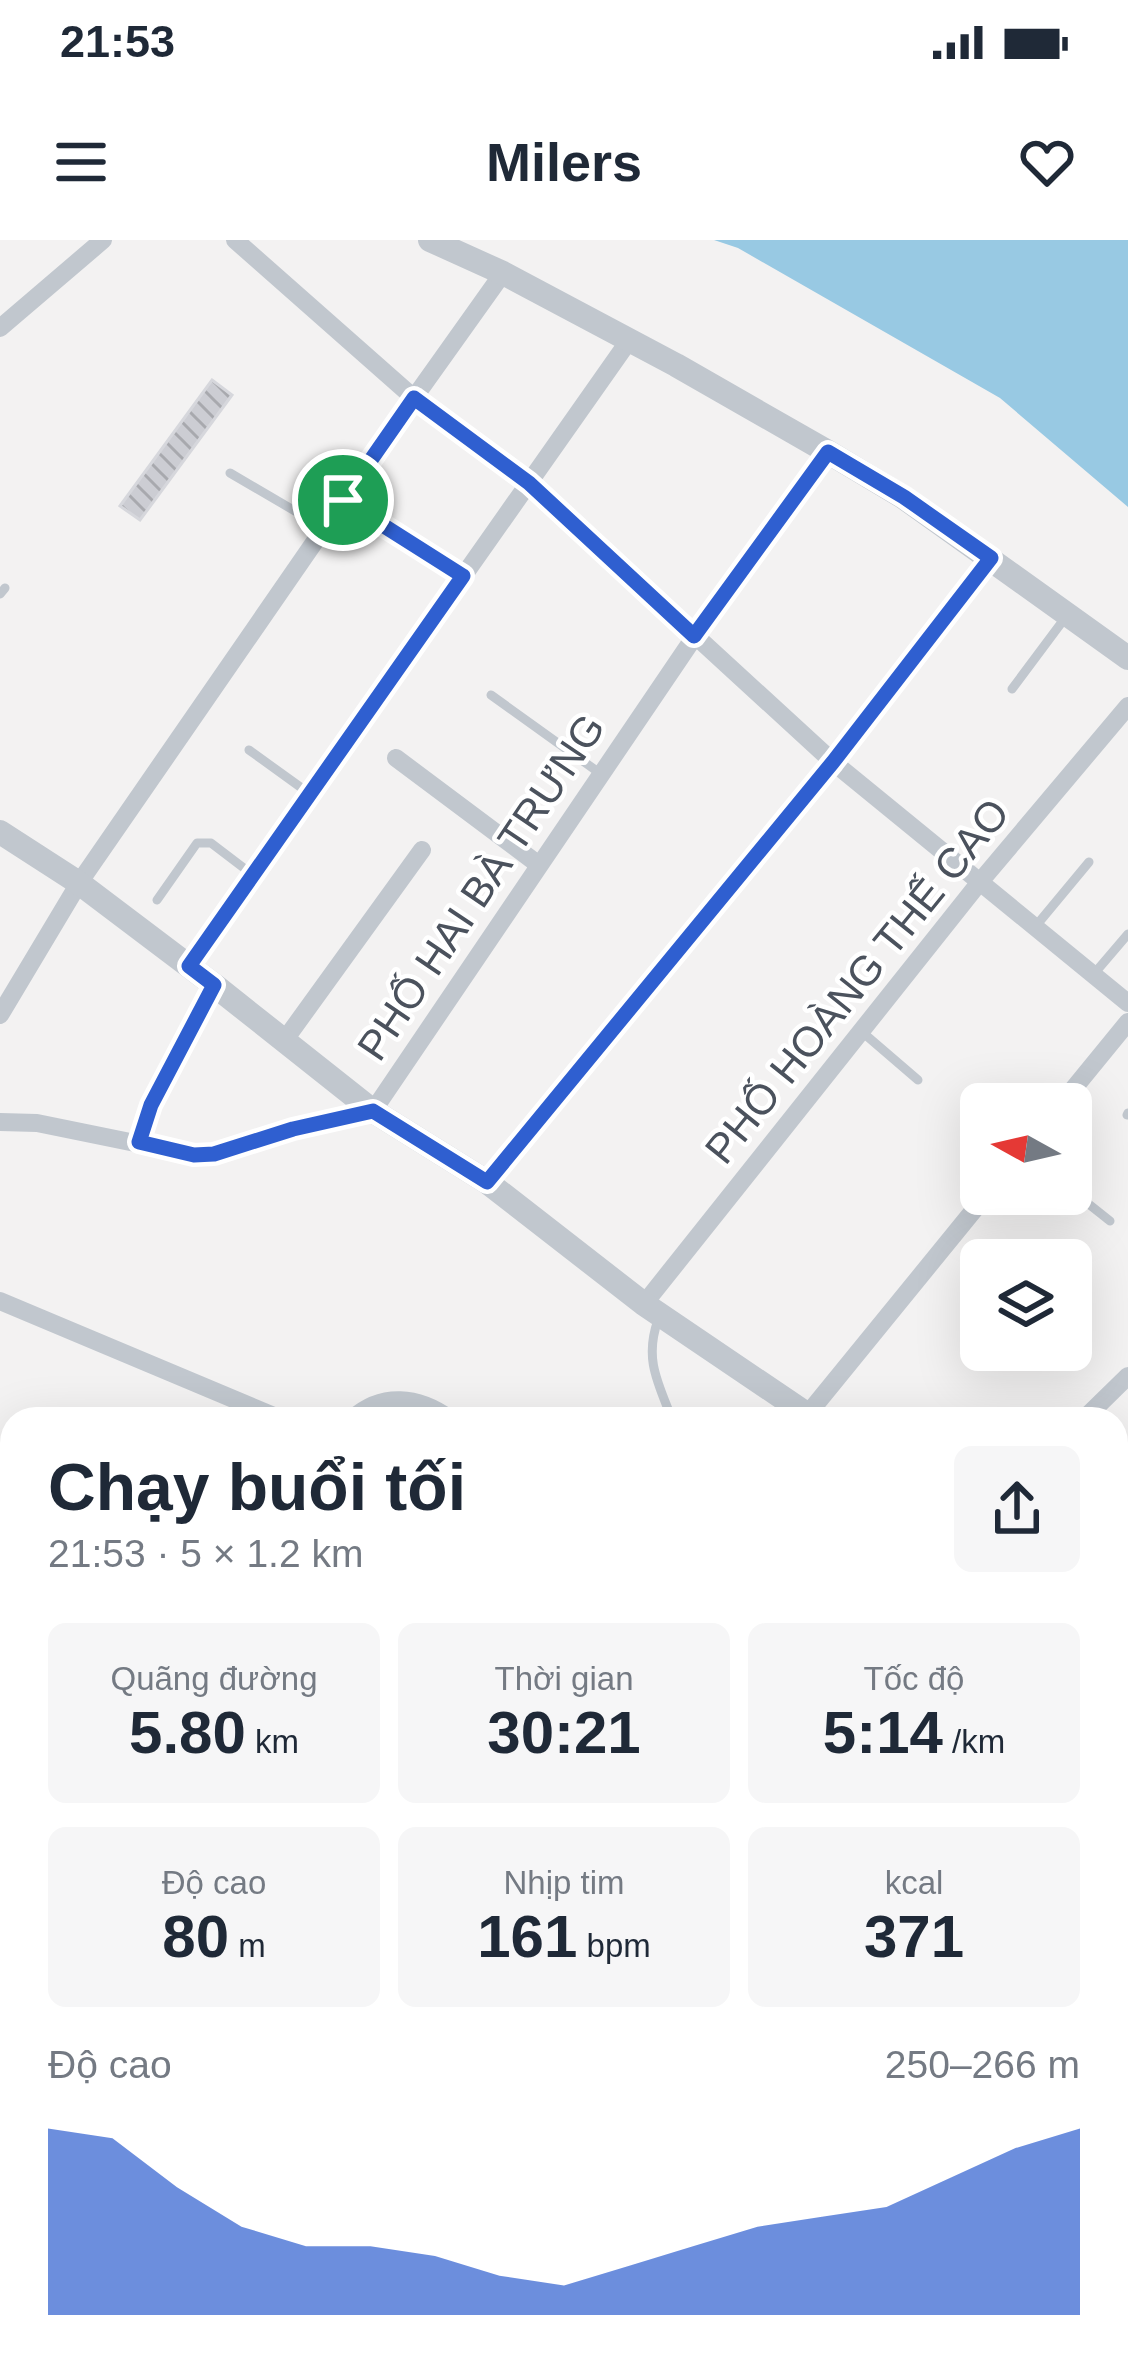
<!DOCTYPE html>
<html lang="vi">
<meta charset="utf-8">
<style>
body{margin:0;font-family:Helvetica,sans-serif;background:#f6f6f7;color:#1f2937;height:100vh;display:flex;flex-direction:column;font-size:45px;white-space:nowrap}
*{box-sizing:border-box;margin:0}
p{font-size:39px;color:#747a83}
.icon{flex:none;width:66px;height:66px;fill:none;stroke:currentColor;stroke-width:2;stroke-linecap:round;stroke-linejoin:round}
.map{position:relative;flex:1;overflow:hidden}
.details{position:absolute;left:0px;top:1167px;width:1128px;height:975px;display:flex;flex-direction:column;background:#fff;border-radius:36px 36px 0 0;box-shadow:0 12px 48px #0002}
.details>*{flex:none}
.needle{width:78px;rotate:278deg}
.buttons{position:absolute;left:960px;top:843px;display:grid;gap:24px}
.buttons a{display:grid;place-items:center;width:132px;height:132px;border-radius:18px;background:#fff;box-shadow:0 12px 48px #0002;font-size:60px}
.pin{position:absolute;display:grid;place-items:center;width:102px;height:102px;color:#fff;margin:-51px;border:6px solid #fff;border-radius:50%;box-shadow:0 3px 12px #0007}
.round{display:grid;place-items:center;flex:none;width:126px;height:126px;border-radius:18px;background:#f6f6f7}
.headline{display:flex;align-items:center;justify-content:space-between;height:204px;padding:0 48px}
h1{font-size:66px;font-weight:700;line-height:90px}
.figures{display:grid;grid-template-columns:repeat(3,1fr);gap:18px;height:204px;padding:12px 48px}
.figures div{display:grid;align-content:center;border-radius:18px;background:#f6f6f7;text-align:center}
.figures b{font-size:60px;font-weight:700}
.figures small{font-size:33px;font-weight:400}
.figures p{font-size:33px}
.chart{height:336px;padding:24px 48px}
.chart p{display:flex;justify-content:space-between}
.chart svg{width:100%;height:216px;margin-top:12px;fill:#2f5fd0;opacity:.7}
.status{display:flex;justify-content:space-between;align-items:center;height:84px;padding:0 60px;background:#fff;direction:ltr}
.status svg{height:33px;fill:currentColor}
header{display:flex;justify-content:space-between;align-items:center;height:156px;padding:0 48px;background:#fff;font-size:54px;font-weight:700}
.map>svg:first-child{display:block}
.water{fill:#98c9e3}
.building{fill:url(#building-back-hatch);stroke:#d6d7dc;stroke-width:3}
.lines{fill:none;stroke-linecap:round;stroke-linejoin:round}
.service{stroke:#c1c7ce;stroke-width:9}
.minor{stroke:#c1c7ce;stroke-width:18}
.tertiary{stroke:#c1c7ce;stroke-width:24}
.route-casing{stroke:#fff;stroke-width:24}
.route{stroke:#2f5fd0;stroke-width:15}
.labels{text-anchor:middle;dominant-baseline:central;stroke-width:9;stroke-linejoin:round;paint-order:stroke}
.street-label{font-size:42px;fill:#4b525d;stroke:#fff}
</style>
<div class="status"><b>21:53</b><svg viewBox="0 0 49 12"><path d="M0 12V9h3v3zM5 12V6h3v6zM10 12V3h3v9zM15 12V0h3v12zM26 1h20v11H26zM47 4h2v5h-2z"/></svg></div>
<header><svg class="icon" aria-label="menu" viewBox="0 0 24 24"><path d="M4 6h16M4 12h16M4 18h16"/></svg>Milers<svg class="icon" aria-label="heart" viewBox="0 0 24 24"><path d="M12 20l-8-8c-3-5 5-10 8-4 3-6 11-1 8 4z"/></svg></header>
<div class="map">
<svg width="1128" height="2140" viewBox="0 0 1128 2140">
<defs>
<pattern id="building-back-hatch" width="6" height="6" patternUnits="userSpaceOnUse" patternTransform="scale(3)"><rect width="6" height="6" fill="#cccdd3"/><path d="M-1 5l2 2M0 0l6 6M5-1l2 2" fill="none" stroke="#a8a9ae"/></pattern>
</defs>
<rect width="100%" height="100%" fill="#f3f2f2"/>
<path class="water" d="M714,0H1128V267L1000,158L738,8Z"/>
<path class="building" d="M212,140L232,155L140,280L120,266Z"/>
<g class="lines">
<path class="service" d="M230,233L324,288
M0,354L5,348
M1012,449L1065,378
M491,455L601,534
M249,510L310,554
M157,660L197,603H211L253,635
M1035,687L1089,622
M1093,735L1128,694
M861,791L918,840
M1127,875L1128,873
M139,902L151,865L212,750
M1071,950L1110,981
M658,1080C644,1119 658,1143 672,1179
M1116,1453L1128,1465
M1116,1591L1128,1606
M1116,1816L1128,1823
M336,2130L341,2140"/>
<path class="minor" d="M235,0L414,158L529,243L833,522L1128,763
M0,88L103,0
M343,260L463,336
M396,518L539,625
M189,726L628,102
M0,775L79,643L414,158L503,33
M284,801L422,610
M1061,864L1128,782
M0,882L37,883L194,915L214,914L293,889L373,871L695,396L828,212
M487,942L833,522L991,318
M0,1061L281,1179
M644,1064L979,643L1128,466
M807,1175L987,954
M352,1179C382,1152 418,1156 450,1179
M1084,1179L1128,1136
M0,1651L12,1670
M536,2130L540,2140
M694,2130L698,2140
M148,2140L159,2130"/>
<path class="tertiary" d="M430,0L503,33L676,125L828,212L903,257L1128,418
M0,592L79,643L214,745L373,871L487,942L644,1064L814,1179
M1116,1370L1128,1380
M1116,1405L1128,1417
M1116,1932H1128
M429,2140L442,2130"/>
</g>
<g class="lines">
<g class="route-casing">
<path id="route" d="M414,158L529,243L694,396L828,212L904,257L991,318L833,522L487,942L373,871L293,889L214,914L194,915L139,902L151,865L214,745L189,726L463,336L343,260Z"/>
</g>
<use href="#route" class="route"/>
</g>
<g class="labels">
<g class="street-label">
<text transform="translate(481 647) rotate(-56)">PHỐ HAI BÀ TRƯNG</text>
<text transform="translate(857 741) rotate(-51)">PHỐ HOÀNG THẾ CAO</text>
</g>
</g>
</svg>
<div class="buttons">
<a><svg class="needle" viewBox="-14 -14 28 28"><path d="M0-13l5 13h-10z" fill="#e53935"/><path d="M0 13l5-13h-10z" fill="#747a83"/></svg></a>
<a><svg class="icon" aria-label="layers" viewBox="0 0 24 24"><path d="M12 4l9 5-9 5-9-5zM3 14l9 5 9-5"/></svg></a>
</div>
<div class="pin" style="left:343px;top:260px;background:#1e9e55"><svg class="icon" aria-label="arrive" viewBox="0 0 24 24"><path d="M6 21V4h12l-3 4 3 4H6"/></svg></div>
<section class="details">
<div class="headline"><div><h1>Chạy buổi tối</h1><p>21:53 · 5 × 1.2 km</p></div><a class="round"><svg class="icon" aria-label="share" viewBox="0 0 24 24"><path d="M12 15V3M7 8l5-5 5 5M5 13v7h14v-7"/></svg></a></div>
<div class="figures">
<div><p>Quãng đường</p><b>5.80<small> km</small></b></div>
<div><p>Thời gian</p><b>30:21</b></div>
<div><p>Tốc độ</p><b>5:14<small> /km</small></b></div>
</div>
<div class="figures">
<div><p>Độ cao</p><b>80<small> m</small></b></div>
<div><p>Nhịp tim</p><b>161<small> bpm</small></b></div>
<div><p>kcal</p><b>371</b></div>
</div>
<div class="chart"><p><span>Độ cao</span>250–266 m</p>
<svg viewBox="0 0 160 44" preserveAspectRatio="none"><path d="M0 44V6L10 8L20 18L30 26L40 30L50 30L60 32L70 36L80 38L90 34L100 30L110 26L120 24L130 22L140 16L150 10L160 6V44z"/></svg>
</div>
</section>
</div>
